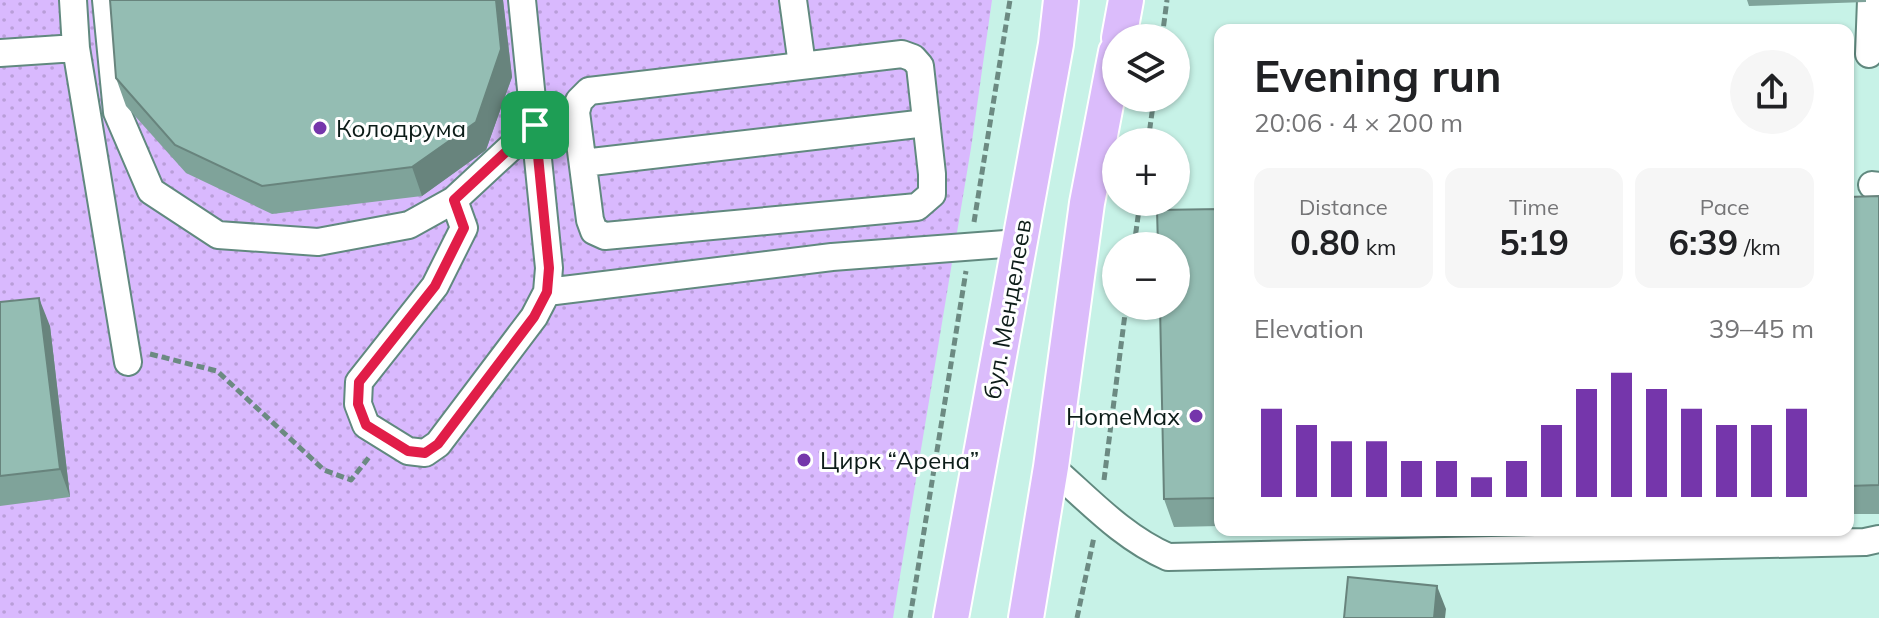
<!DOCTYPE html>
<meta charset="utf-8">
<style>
body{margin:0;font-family:Mulish,sans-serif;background:#f6f6f6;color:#202124;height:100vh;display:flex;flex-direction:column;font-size:30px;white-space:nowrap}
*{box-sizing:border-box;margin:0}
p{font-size:26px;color:#757577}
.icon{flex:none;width:44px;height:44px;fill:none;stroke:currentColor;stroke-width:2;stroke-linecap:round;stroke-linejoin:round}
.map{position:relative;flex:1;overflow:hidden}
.panel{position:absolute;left:1214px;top:24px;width:640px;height:512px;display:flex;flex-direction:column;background:#fff;border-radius:16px;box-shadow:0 2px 6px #0004}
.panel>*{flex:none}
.buttons{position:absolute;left:1102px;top:24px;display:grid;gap:16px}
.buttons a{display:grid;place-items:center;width:88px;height:88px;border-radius:50%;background:#fff;box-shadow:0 2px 6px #0004;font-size:40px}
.pin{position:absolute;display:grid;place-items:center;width:68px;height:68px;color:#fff;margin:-34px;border-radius:16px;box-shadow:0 4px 12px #0006}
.round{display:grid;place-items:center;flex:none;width:84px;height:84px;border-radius:42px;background:#f6f6f6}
.head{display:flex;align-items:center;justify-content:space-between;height:136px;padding:0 40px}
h1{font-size:44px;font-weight:700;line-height:60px}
.stats{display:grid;grid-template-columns:repeat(3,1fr);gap:12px;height:136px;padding:8px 40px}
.stats div{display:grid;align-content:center;border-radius:16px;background:#f6f6f6;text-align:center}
.stats b{font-size:34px;font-weight:700}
.stats small{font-size:22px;font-weight:400}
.stats p{font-size:22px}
.chart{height:224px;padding:16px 40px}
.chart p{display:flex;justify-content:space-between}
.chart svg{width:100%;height:144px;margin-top:8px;stroke:#7536ab;stroke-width:6}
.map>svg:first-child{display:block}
.grass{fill:url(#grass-dots)}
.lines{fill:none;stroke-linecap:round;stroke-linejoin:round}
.minor-casing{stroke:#61897f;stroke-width:30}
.major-casing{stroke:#fff;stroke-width:38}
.path{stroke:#6c8a82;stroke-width:5;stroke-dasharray:8 4;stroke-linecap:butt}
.minor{stroke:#fff;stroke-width:26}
.major{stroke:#dbbcfb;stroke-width:34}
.wall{fill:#7fa39a}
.shaded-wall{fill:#68847d}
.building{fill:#94bdb3;stroke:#68847d;stroke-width:2}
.route-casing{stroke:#fff;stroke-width:16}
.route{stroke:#e11d48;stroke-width:10}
.poi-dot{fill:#7536ab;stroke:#fff;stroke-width:3}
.labels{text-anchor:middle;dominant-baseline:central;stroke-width:6;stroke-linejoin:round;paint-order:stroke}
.poi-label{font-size:24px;fill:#0c1c18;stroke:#fff;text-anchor:start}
.street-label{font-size:24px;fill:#0c1c18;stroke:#fff}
</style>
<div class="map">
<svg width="1879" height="618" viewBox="0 0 1879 618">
<defs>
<pattern id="grass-dots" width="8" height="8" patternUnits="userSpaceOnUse" patternTransform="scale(2)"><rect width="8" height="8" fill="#d9b9fe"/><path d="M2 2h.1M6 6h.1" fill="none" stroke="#b99ed9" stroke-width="1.8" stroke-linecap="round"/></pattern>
</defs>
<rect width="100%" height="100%" fill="#c7f2e7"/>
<path class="grass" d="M0,0H992L971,148L893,618H0Z"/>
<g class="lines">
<g class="minor-casing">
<path id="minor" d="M73,0L76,48L128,362
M106,0L117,112L151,191L218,235L318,242L409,225L454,200L535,125
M793,0L802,65
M0,53L76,48
M902,54L913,58L920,66L932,174V194L917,207L605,236L594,231L590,220L576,112L579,101L589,91Z
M1869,54L1871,0
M583,163L926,123
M1872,185L1879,186
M454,200L464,228L435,286L359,382L358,404L366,425L408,451L425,453L438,444L534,317L547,292L549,268L522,0
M547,292L832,257L1019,243
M1051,467C1088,499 1122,537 1168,557L1865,542L1879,539"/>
</g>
<g class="major-casing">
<path id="major" d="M1119,38L1126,0
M951,618L1056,44L1061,0
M1026,618L1051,467L1087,203L1116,52"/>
</g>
<path class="path" d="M1162,38L1167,0
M1148,142L1154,98
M974,222L1010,0
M1134,246L1140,202
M150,354L217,371L324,470L351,480L370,456
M1104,480L1126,306
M910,618L966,271
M1077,618L1094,537"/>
<use href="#minor" class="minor"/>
<use href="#major" class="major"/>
</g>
<path class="wall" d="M110,0H503L512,77L486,150L422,196L272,214L186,173L126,106L116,78Z
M1747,0H1866V2L1749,6Z
M1879,196V514H1848V197Z
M1220,209V526L1174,527L1164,499Z
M0,302L50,326L70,497L0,506Z"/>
<path class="shaded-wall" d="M496,0H503L512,77L486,150L422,196L412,167Z
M39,298L50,326L70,497L60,469Z
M1437,586L1446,609L1445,618H1434Z"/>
<path class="building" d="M110,0H496L501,49L476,122L412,167L262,186L175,145L116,78Z
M1879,196V485L1848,486V197Z
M1220,209V498L1164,499L1160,306H1176V246H1158L1157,210Z
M39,298L60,469L0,476V302Z
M1348,577L1437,586L1434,618H1344Z"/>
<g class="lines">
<g class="route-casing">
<path id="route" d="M535,125L549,268L547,292L534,317L438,444L425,453L408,451L366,425L358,404L359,382L435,286L464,228L454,200Z"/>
</g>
<use href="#route" class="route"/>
</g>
<g class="poi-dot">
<circle cx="320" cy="128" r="8"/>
<circle cx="1196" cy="416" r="8"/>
<circle cx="804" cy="460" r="8"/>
</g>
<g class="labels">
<g class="poi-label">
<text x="336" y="128">Колодрума</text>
<text x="1180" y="416" text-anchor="end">HomeMax</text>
<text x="820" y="460">Цирк “Арена”</text>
</g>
<g class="street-label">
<text transform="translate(1007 309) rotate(-80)">бул. Менделеев</text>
</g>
</g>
</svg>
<div class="buttons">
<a><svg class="icon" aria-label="layers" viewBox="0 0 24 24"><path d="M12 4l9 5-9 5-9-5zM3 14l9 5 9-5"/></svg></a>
<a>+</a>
<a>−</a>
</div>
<div class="pin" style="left:535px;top:125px;background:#1e9e55"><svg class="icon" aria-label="arrive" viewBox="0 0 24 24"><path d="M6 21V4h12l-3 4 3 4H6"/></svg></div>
<section class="panel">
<div class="head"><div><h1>Evening run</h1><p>20:06 · 4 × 200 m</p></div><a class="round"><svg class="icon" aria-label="share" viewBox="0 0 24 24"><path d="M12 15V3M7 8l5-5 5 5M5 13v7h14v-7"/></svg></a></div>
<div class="stats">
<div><p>Distance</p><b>0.80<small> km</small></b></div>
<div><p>Time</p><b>5:19</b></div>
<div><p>Pace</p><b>6:39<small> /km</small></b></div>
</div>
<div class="chart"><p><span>Elevation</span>39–45 m</p>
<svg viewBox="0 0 160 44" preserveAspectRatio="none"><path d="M5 44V17M15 44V22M25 44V27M35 44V27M45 44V33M55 44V33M65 44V38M75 44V33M85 44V22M95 44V11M105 44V6M115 44V11M125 44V17M135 44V22M145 44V22M155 44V17"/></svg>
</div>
</section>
</div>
